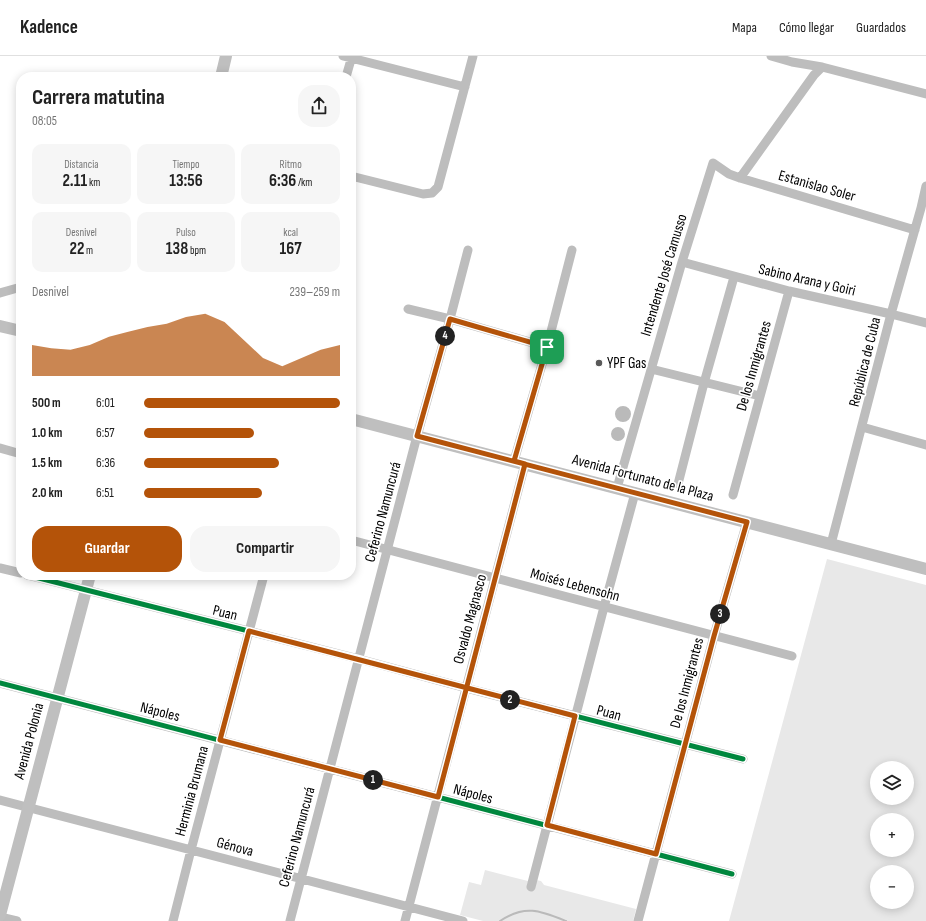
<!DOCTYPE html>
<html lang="es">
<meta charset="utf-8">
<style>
body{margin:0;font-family:"Sofia Sans Condensed",sans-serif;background:#f6f6f6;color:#222;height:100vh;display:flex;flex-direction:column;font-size:15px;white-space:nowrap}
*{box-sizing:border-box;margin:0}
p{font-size:13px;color:#767676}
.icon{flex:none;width:22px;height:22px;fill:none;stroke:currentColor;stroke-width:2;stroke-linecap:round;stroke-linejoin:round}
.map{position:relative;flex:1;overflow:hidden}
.panel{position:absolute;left:16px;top:16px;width:340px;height:508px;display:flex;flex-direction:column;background:#fff;border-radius:16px;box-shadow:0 2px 10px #0003}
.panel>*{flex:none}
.buttons{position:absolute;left:870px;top:705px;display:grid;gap:8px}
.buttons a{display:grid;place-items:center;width:44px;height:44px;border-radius:50%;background:#fff;box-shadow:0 2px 10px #0003;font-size:20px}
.pin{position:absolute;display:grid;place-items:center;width:34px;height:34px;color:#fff;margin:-17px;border-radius:8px;box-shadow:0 2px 6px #0006}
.km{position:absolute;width:20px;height:20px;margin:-10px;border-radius:50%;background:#222;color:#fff;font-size:11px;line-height:20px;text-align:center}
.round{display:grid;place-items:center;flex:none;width:42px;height:42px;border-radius:16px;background:#f6f6f6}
.summary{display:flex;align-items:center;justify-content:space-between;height:68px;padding:0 16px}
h1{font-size:22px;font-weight:700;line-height:30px}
.stats{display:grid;grid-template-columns:repeat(3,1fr);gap:6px;height:68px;padding:4px 16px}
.stats div{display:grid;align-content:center;border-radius:10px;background:#f6f6f6;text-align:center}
.stats b{font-size:17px;font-weight:700}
.stats small{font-size:11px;font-weight:400}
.stats p{font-size:11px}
.chart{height:112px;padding:8px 16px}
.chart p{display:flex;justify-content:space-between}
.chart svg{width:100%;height:72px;margin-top:4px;fill:#b45309;opacity:.7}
.primary-button{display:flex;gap:8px;margin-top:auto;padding:8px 16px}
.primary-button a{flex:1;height:46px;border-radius:16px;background:#b45309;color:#fff;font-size:16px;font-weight:700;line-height:46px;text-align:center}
.primary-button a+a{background:#f6f6f6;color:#222}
ul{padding:0 16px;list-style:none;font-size:13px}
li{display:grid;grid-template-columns:64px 48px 1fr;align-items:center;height:30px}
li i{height:10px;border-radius:5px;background:#b45309}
header{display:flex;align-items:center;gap:24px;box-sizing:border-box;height:56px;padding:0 20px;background:#fff;border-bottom:1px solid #e0e0e0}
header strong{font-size:19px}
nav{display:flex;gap:22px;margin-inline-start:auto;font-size:14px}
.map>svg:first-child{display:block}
.green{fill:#e8e8e8;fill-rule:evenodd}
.water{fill:#bababa}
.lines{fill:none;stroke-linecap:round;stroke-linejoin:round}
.stream{stroke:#bababa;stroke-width:2}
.street{stroke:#bdbdbd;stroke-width:9}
.secondary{stroke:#bfbfbf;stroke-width:12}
.cycleway-casing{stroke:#fff;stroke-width:8}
.cycleway{stroke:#00873e;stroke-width:5}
.route-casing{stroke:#fff;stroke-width:8}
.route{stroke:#b45309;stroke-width:5}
.poi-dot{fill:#595959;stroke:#fff;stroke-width:1.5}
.labels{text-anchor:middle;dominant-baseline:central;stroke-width:3.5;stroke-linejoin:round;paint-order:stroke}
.street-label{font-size:15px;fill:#000;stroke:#fff}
.poi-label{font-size:15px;fill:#000;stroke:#fff;text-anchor:start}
</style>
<header>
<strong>Kadence</strong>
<nav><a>Mapa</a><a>Cómo llegar</a><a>Guardados</a></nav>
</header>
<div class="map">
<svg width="926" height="865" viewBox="0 0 926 865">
<rect width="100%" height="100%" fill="#fff"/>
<path class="green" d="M827,503L926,529V865H729ZM877,712H907V742H877ZM877,764H907V794H877ZM877,816H907V846H877Z
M485,814L528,825L527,833L533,835L536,824L541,825L544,829L636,853L633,865H483L460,859L469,826L481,829Z"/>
<path class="water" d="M615 358a8 8 0 1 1 16 0a8 8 0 1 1-16 0Z
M611 378a7 7 0 1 1 14 0a7 7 0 1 1-14 0Z"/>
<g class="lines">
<path class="stream" d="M500,865C525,848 541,855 566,865"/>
<path class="street" d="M343,0L465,31
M771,0L792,6L822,11L926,38
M346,21L352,0
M351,120L423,138L432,137L438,131L473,0
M740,122L814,19L822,11
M682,206L789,235L891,258L926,267
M0,237L21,231
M408,253L450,263L547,291
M651,313L760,340
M862,371L926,389
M0,392L21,398
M514,405L547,291L572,194
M678,428L704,327L734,221
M617,432L682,206L713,107L729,118L740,122L915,174
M733,439L789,235
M351,484L792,600
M831,488L891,258L921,152L926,130
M0,512L21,517
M27,519L359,603L466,632L743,703
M0,627L656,798L732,818
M0,744L463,865
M531,831L604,551L635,437
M0,861L17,865
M173,865L191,794L264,519
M290,865L417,380L450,263L468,194
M405,865L525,408
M638,865L714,580L747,466"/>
<path class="secondary" d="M221,21L226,0
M0,270L21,275
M351,363L926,513
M0,859L90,519"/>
<g class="cycleway-casing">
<path id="cycleway" d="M27,519L359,603L466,632L743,703
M0,627L656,798L732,818"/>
</g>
<use href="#cycleway" class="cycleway"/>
</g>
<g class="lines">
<g class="route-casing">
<path id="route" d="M547,291L514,405L525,408C496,519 467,630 438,741L220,684L249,575C358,603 466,632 575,660L547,769L656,798L714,580L747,466L417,380L450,263L547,291"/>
</g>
<use href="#route" class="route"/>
</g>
<circle class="poi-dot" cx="599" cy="307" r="4"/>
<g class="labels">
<g class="street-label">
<text transform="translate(817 130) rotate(16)">Estanislao Soler</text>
<text transform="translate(664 219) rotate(-73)">Intendente José Camusso</text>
<text transform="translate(807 224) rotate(13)">Sabino Arana y Goiri</text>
<text transform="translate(865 306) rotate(-76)">República de Cuba</text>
<text transform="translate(754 310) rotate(-74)">De los Inmigrantes</text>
<text transform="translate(643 422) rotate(15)">Avenida Fortunato de la Plaza</text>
<text transform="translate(383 456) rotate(-75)">Ceferino Namuncurá</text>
<text transform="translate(575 529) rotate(15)">Moisés Lebensohn</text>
<text transform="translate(225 557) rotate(14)">Puan</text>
<text transform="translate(470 563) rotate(-75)">Osvaldo Magnasco</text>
<text transform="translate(687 627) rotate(-75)">De los Inmigrantes</text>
<text transform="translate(160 656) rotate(14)">Nápoles</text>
<text transform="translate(609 657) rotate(15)">Puan</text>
<text transform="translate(29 685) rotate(-75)">Avenida Polonia</text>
<text transform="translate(192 735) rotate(-75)">Herminia Brumana</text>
<text transform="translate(473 738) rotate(15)">Nápoles</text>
<text transform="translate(297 781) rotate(-75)">Ceferino Namuncurá</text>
<text transform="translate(235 791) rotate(15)">Génova</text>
</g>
<g class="poi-label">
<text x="607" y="307">YPF Gas</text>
</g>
</g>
</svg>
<div class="buttons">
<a><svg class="icon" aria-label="layers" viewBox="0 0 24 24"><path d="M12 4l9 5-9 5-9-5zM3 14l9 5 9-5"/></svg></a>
<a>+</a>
<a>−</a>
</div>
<div class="pin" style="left:547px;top:291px;background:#1e9e55"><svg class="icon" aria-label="arrive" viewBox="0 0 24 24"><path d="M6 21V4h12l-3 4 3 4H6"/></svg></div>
<b class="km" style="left:373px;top:724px">1</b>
<b class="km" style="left:510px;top:644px">2</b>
<b class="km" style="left:720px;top:558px">3</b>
<b class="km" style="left:445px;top:280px">4</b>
<section class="panel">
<div class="summary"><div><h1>Carrera matutina</h1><p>08:05</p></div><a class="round"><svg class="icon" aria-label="share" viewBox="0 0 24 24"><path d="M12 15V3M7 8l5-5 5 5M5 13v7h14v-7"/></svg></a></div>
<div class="stats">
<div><p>Distancia</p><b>2.11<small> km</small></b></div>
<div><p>Tiempo</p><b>13:56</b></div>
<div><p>Ritmo</p><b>6:36<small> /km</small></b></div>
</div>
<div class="stats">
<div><p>Desnivel</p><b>22<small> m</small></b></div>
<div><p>Pulso</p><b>138<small> bpm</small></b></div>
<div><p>kcal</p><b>167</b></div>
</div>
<div class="chart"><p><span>Desnivel</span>239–259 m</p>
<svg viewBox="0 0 160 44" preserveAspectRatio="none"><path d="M0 44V25L10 27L20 28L30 25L40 20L50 17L60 14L70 12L80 8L90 6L100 11L110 22L120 33L130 38L140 33L150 28L160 25V44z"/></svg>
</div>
<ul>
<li><b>500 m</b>6:01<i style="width:100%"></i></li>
<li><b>1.0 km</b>6:57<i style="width:56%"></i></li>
<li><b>1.5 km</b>6:36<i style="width:69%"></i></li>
<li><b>2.0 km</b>6:51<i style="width:60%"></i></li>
</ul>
<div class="primary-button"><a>Guardar</a><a>Compartir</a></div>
</section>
</div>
